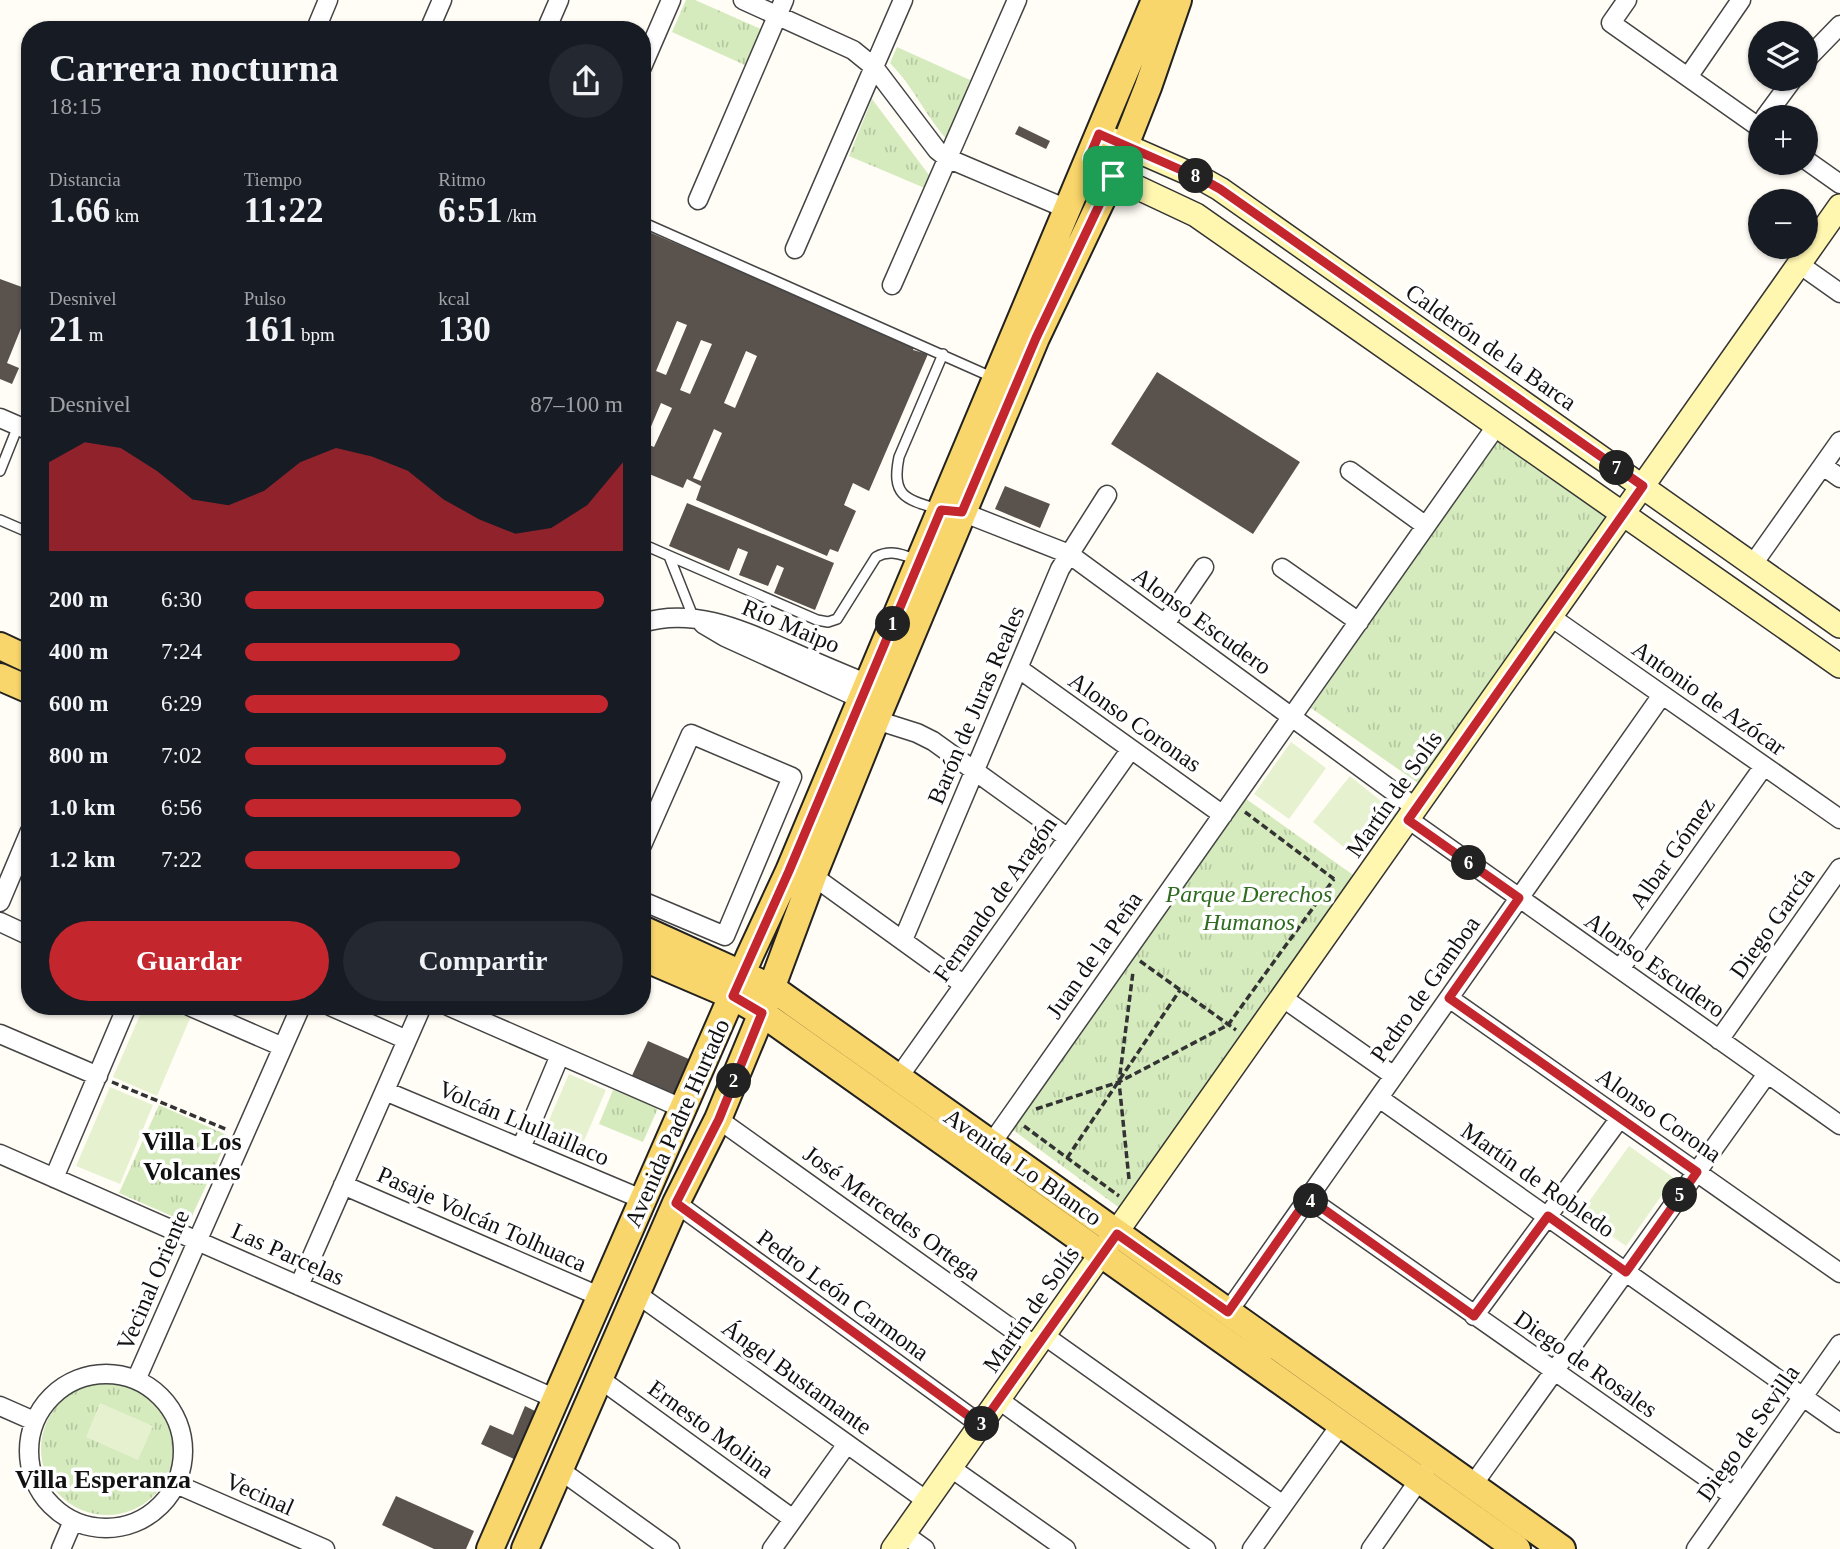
<!DOCTYPE html>
<html lang="es">
<meta charset="utf-8">
<style>
body{margin:0;font-family:Georgia,serif;background:#242831;color:#f1f3f6;height:100vh;display:flex;flex-direction:column;font-size:26px;white-space:nowrap}
*{box-sizing:border-box;margin:0}
p{font-size:23px;color:#9ea1a6}
.icon{flex:none;width:38px;height:38px;fill:none;stroke:currentColor;stroke-width:2;stroke-linecap:round;stroke-linejoin:round}
.map{position:relative;flex:1;overflow:hidden}
.drawer{position:absolute;left:21px;top:21px;width:630px;height:994px;display:flex;flex-direction:column;background:#171b24;border-radius:28px;box-shadow:0 2px 5px #0004}
.drawer>*{flex:none}
.fabs{position:absolute;left:1748px;top:21px;display:grid;gap:14px}
.fabs a{display:grid;place-items:center;width:70px;height:70px;border-radius:50%;background:#171b24;box-shadow:0 2px 5px #0004;font-size:35px}
.pin{position:absolute;display:grid;place-items:center;width:60px;height:60px;color:#fff;margin:-30px;border-radius:14px;box-shadow:0 4px 10px #0006}
.km{position:absolute;width:35px;height:35px;margin:-18px;border-radius:50%;background:#222;color:#fff;font-size:19px;line-height:35px;text-align:center}
.round{display:grid;place-items:center;flex:none;width:74px;height:74px;border-radius:37px;background:#242831}
.overview{display:flex;align-items:center;justify-content:space-between;height:119px;padding:0 28px}
h1{font-size:38px;font-weight:700;line-height:52px}
.metrics{display:grid;grid-template-columns:repeat(3,1fr);gap:10px;height:119px;padding:7px 28px}
.metrics div{display:grid;align-content:center}
.metrics b{font-size:35px;font-weight:700}
.metrics small{font-size:19px;font-weight:400}
.metrics p{font-size:19px}
.chart{height:196px;padding:14px 28px}
.chart p{display:flex;justify-content:space-between}
.chart svg{width:100%;height:126px;margin-top:7px;fill:#c4262e;opacity:.7}
.button{display:flex;gap:14px;margin-top:auto;padding:14px 28px}
.button a{flex:1;height:80px;border-radius:42px;background:#c4262e;color:#fff;font-size:28px;font-weight:700;line-height:80px;text-align:center}
.button a+a{background:#242831;color:#f1f3f6}
ul{padding:0 28px;list-style:none;font-size:23px}
li{display:grid;grid-template-columns:112px 84px 1fr;align-items:center;height:52px}
li i{height:18px;border-radius:9px;background:#c4262e}
.map>svg:first-child{display:block}
.grass{fill:url(#grass-tufts)}
.pitch{fill:#e6f2cf}
.building{fill:#5a524d;fill-rule:evenodd}
.lines{fill:none;stroke-linecap:round;stroke-linejoin:round}
.lane-casing{stroke:#444;stroke-width:12}
.street-casing{stroke:#444;stroke-width:21}
.secondary-casing{stroke:#333;stroke-width:26}
.primary-casing{stroke:#222;stroke-width:30}
.path{stroke:#333;stroke-width:3.5;stroke-dasharray:7 3.5;stroke-linecap:butt}
.lane{stroke:#fff;stroke-width:9}
.street{stroke:#fff;stroke-width:18}
.secondary{stroke:#fff6b0;stroke-width:23}
.primary{stroke:#f9d66b;stroke-width:26}
.route-casing{stroke:#fff;stroke-width:14}
.route{stroke:#c4262e;stroke-width:9}
.labels{text-anchor:middle;dominant-baseline:central;stroke-width:7;stroke-linejoin:round;paint-order:stroke}
.street-label{font-size:24px;fill:#111;stroke:#fff}
.park-label{font-size:24px;font-style:italic;fill:#2f6b1f;stroke:#fff}
.neighbourhood-label{font-size:26px;font-weight:bold;fill:#111;stroke:#fff}
</style>
<div class="map">
<svg width="1840" height="1549" viewBox="0 0 1840 1549">
<defs>
<pattern id="grass-tufts" width="24" height="20" patternUnits="userSpaceOnUse" patternTransform="scale(1.75)"><rect width="24" height="20" fill="#d5ebbd"/><path d="M3 7l-1-3M5 7V3M7 7l1-3M15 17l-1-3M17 17v-4M19 17l1-3" fill="none" stroke="#b6c8a1"/></pattern>
</defs>
<rect width="100%" height="100%" fill="#fffdf5"/>
<path class="grass" d="M686,0H695L763,30L747,66L672,32Z
M897,47L970,80L947,140C926,116 913,86 890,63Z
M872,99L929,175L930,180L927,189L849,156Z
M1496,439L1610,517L1425,788L1311,708Z
M1242,796L1356,877L1121,1209L1009,1127Z
M613,1090L658,1108L643,1142L599,1124Z
M159,1105L229,1136L192,1216L181,1220L119,1193Z
M41 1449a66 66 0 1 1 132 0a66 66 0 1 1-132 0Z"/>
<path class="pitch" d="M1291,742L1326,768L1289,819L1254,794Z
M1350,776L1396,813L1358,859L1313,822Z
M144,1006H166L191,1016L157,1096L113,1077Z
M569,1074L606,1090L577,1157L540,1141Z
M110,1087L153,1105L120,1184L76,1166Z
M1629,1146L1674,1178L1626,1246L1580,1214Z
M100,1403L153,1426L138,1460L86,1437Z"/>
<path class="building" d="M1019,126L1050,141L1046,149L1015,134Z
M642,229L915,345L913,350L928,354L869,491L853,483L844,505L856,511L838,552L830,549L827,556L696,500L701,486L687,479L683,488L642,471ZM677,321L687,325L666,375L656,371ZM701,340L712,344L690,394L680,390ZM746,351L757,356L735,408L724,403ZM661,403L672,408L654,447L644,443ZM714,429L722,433L701,481L693,478Z
M0,279L30,290V312L28,311L7,363L19,368L12,384L0,379Z
M1157,372L1300,462L1253,534L1111,444Z
M1005,486L1050,504L1040,528L995,509Z
M687,503L834,563L815,610L774,593L784,568L777,565L768,586L739,575L748,552L738,548L729,571L669,546Z
M648,1041L691,1060L673,1100L630,1080Z
M525,1406L537,1412L516,1460L481,1444L490,1425L513,1435Z
M396,1496L474,1531L466,1549H434L382,1525Z"/>
<g class="lines">
<g class="lane-casing">
<path id="lane" d="M642,222L994,378
M0,471L18,426
M938,509C905,499 891,496 899,457L943,354
M0,520L30,533
M642,544L817,620L828,622L837,619L876,557C891,549 903,555 918,560
M669,556L694,619"/>
</g>
<g class="street-casing">
<path id="street" d="M743,0L853,50L874,67L937,150L947,158L1067,209
M1627,0L1611,23L1760,128
M318,24L328,0
M429,30L442,0
M546,30L559,0
M1806,60L1840,25
M642,67L671,0
M1688,77L1741,0
M1765,117L1793,79
M1806,160L1840,184
M698,200L784,0
M795,249L903,0
M1799,264L1840,293
M892,285L1017,0
M0,418L30,431
M1823,466L1840,478
M1350,471L1426,526
M954,511L962,512L1069,554L1416,808
M1753,564L1840,441
M1282,568L1359,622
M1551,617L1840,819
M642,623C693,607 742,630 788,650C815,662 841,673 868,684
M703,624L725,637L861,699
M1165,624L1204,567
M1018,668L1223,815
M876,720L917,733L933,741L1068,838
M1408,819L1840,1125
M642,845L691,734L792,777L725,936L642,901
M813,876L964,985
M0,902L30,831
M0,922L30,936
M903,940L1060,569L1107,495
M1620,969L1764,766
M1283,998L1394,1076
M1449,998L1840,1273
M189,1006L283,1047
M330,1006L407,1040
M448,1006L684,1109
M0,1034L98,1076
M1719,1040L1840,868
M898,1078L1131,749
M385,1091L644,1200
M1379,1098L1840,1423
M718,1119L1037,1347
M991,1144L1497,425
M521,1148L560,1055
M0,1154L556,1399
M54,1178L127,1006
M343,1185L601,1297
M1308,1198L1733,1496
M676,1203L981,1425
M299,1286L422,1006
M637,1294L927,1501
M1228,1312L1662,695
M1474,1316L1620,1118
M1045,1336L1283,1505
M29 1451a77 77 0 1 1 154 0a77 77 0 1 1-154 0Z
M600,1379L793,1519
M136,1380L301,1006
M999,1400L1206,1549
M0,1406L34,1421
M951,1468L1066,1549
M560,1470L670,1549
M176,1484L325,1549
M1472,1486L1767,1074
M904,1534L925,1549
M61,1549L73,1521
M772,1549L847,1444
M1252,1549L1341,1424
M1371,1549L1424,1473
M1696,1549L1840,1344"/>
</g>
<g class="secondary-casing">
<path id="secondary" d="M1099,134L1204,180L1220,189L1840,626
M1089,158L1113,176L1196,215L1840,666
M893,1549L1840,206"/>
</g>
<g class="primary-casing">
<path id="primary" d="M0,646L30,660
M0,677L30,690
M642,929L772,988L1562,1549
M642,957L733,996L762,1013L1517,1549
M490,1549L750,955L789,871L1155,0
M525,1549L676,1203L718,1119L762,1013L813,876L876,720L1036,338L1113,176L1148,87L1178,0"/>
</g>
<path class="path" d="M1245,812L1334,879
M1140,961L1236,1030
M112,1082L228,1130
M1036,1109L1119,1082L1228,1025L1334,879
M1024,1126L1119,1196
M1067,1158L1180,990
M1129,1179L1119,1082L1133,972"/>
<use href="#lane" class="lane"/>
<use href="#street" class="street"/>
<use href="#secondary" class="secondary"/>
<use href="#primary" class="primary"/>
</g>
<g class="lines">
<g class="route-casing">
<path id="route" d="M1099,134L1204,180L1220,189L1643,486L1408,820L1519,898L1449,998L1697,1172L1626,1272L1548,1216L1474,1316L1308,1198L1228,1312L1117,1234L981,1425L676,1203L719,1119L762,1013L733,996L789,871L941,510L962,512L1036,338L1113,176L1089,158Z"/>
</g>
<use href="#route" class="route"/>
</g>
<g class="labels">
<g class="street-label">
<text transform="translate(1491 347) rotate(35)">Calderón de la Barca</text>
<text transform="translate(1202 621) rotate(36)">Alonso Escudero</text>
<text transform="translate(791 626) rotate(23)">Río Maipo</text>
<text transform="translate(1709 698) rotate(35)">Antonio de Azócar</text>
<text transform="translate(976 705) rotate(-67)">Barón de Juras Reales</text>
<text transform="translate(1135 722) rotate(35)">Alonso Coronas</text>
<text transform="translate(1394 794) rotate(-55)">Martín de Solís</text>
<text transform="translate(1672 853) rotate(-55)">Albar Gómez</text>
<text transform="translate(995 899) rotate(-55)">Fernando de Aragón</text>
<text transform="translate(1772 923) rotate(-55)">Diego García</text>
<text transform="translate(1094 955) rotate(-55)">Juan de la Peña</text>
<text transform="translate(1655 965) rotate(35)">Alonso Escudero</text>
<text transform="translate(1425 989) rotate(-55)">Pedro de Gamboa</text>
<text transform="translate(1659 1115) rotate(35)">Alonso Corona</text>
<text transform="translate(524 1123) rotate(23)">Volcán Llullaillaco</text>
<text transform="translate(677 1123) rotate(-66)">Avenida Padre Hurtado</text>
<text transform="translate(1023 1167) rotate(35)">Avenida Lo Blanco</text>
<text transform="translate(1538 1180) rotate(35)">Martín de Robledo</text>
<text transform="translate(892 1213) rotate(36)">José Mercedes Ortega</text>
<text transform="translate(482 1219) rotate(24)">Pasaje Volcán Tolhuaca</text>
<text transform="translate(288 1254) rotate(24)">Las Parcelas</text>
<text transform="translate(153 1280) rotate(-67)">Vecinal Oriente</text>
<text transform="translate(843 1295) rotate(36)">Pedro León Carmona</text>
<text transform="translate(1031 1309) rotate(-55)">Martín de Solís</text>
<text transform="translate(1586 1364) rotate(35)">Diego de Rosales</text>
<text transform="translate(797 1377) rotate(36)">Ángel Bustamante</text>
<text transform="translate(711 1429) rotate(36)">Ernesto Molina</text>
<text transform="translate(1748 1433) rotate(-55)">Diego de Sevilla</text>
<text transform="translate(260 1494) rotate(24)">Vecinal</text>
</g>
<g class="park-label">
<text x="1249" y="894">Parque Derechos<tspan x="1249" dy="28">Humanos</tspan></text>
</g>
<g class="neighbourhood-label">
<text x="192" y="1141">Villa Los<tspan x="192" dy="30">Volcanes</tspan></text>
<text x="103" y="1479">Villa Esperanza</text>
</g>
</g>
</svg>
<div class="fabs">
<a><svg class="icon" aria-label="layers" viewBox="0 0 24 24"><path d="M12 4l9 5-9 5-9-5zM3 14l9 5 9-5"/></svg></a>
<a>+</a>
<a>−</a>
</div>
<div class="pin" style="left:1113px;top:176px;background:#1e9e55"><svg class="icon" aria-label="arrive" viewBox="0 0 24 24"><path d="M6 21V4h12l-3 4 3 4H6"/></svg></div>
<b class="km" style="left:893px;top:624px">1</b>
<b class="km" style="left:734px;top:1081px">2</b>
<b class="km" style="left:982px;top:1424px">3</b>
<b class="km" style="left:1311px;top:1201px">4</b>
<b class="km" style="left:1680px;top:1195px">5</b>
<b class="km" style="left:1469px;top:863px">6</b>
<b class="km" style="left:1617px;top:468px">7</b>
<b class="km" style="left:1196px;top:176px">8</b>
<section class="drawer">
<div class="overview"><div><h1>Carrera nocturna</h1><p>18:15</p></div><a class="round"><svg class="icon" aria-label="share" viewBox="0 0 24 24"><path d="M12 15V3M7 8l5-5 5 5M5 13v7h14v-7"/></svg></a></div>
<div class="metrics">
<div><p>Distancia</p><b>1.66<small> km</small></b></div>
<div><p>Tiempo</p><b>11:22</b></div>
<div><p>Ritmo</p><b>6:51<small> /km</small></b></div>
</div>
<div class="metrics">
<div><p>Desnivel</p><b>21<small> m</small></b></div>
<div><p>Pulso</p><b>161<small> bpm</small></b></div>
<div><p>kcal</p><b>130</b></div>
</div>
<div class="chart"><p><span>Desnivel</span>87–100 m</p>
<svg viewBox="0 0 160 44" preserveAspectRatio="none"><path d="M0 44V13L10 6L20 8L30 16L40 26L50 28L60 23L70 13L80 8L90 11L100 16L110 26L120 33L130 38L140 36L150 28L160 13V44z"/></svg>
</div>
<ul>
<li><b>200 m</b>6:30<i style="width:95%"></i></li>
<li><b>400 m</b>7:24<i style="width:57%"></i></li>
<li><b>600 m</b>6:29<i style="width:96%"></i></li>
<li><b>800 m</b>7:02<i style="width:69%"></i></li>
<li><b>1.0 km</b>6:56<i style="width:73%"></i></li>
<li><b>1.2 km</b>7:22<i style="width:57%"></i></li>
</ul>
<div class="button"><a>Guardar</a><a>Compartir</a></div>
</section>
</div>
